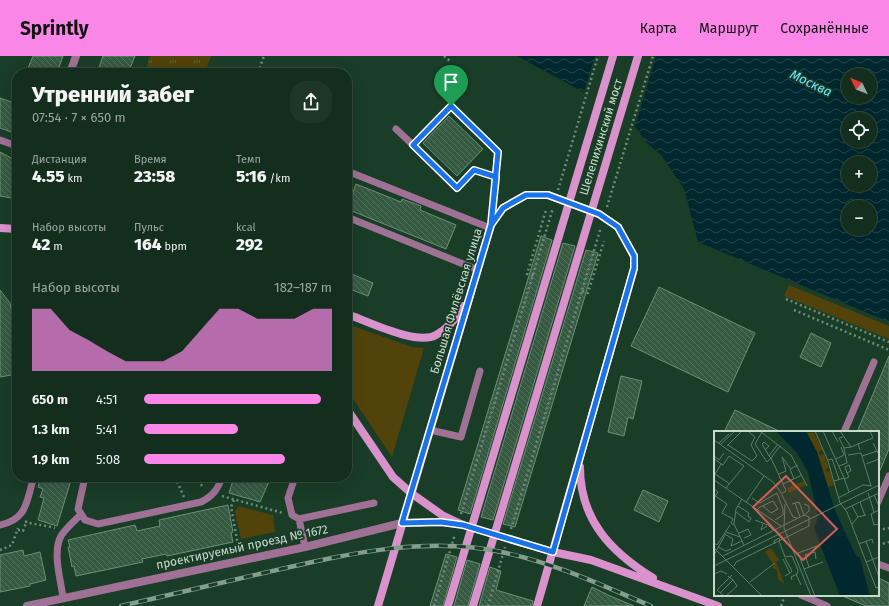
<!DOCTYPE html>
<html lang="ru">
<meta charset="utf-8">
<style>
body{margin:0;font-family:"Fira Sans",sans-serif;background:#1d3626;color:#f1f3f6;height:100vh;display:flex;flex-direction:column;font-size:15px;white-space:nowrap}
*{box-sizing:border-box;margin:0}
p{font-size:13px;color:#9da8a4}
.icon{flex:none;width:22px;height:22px;fill:none;stroke:currentColor;stroke-width:2;stroke-linecap:round;stroke-linejoin:round}
.map{position:relative;flex:1;overflow:hidden}
.details{position:absolute;left:12px;top:12px;width:340px;height:414px;display:flex;flex-direction:column;background:#142e1d;border-radius:16px;box-shadow:0 4px 16px #0002,0 0 0 1px #334a3b}
.details>*{flex:none}
.needle{width:26px;rotate:313deg}
.controls{position:absolute;left:841px;top:12px;display:grid;gap:8px}
.controls a{display:grid;place-items:center;width:36px;height:36px;border-radius:50%;background:#142e1d;box-shadow:0 4px 16px #0002,0 0 0 1px #334a3b;font-size:20px}
.pin{position:absolute;display:grid;place-items:center;width:34px;height:34px;color:#fff;margin:-41px -17px;border-radius:50% 50% 50% 0;rotate:-45deg;box-shadow:0 0 4px #0007}
.pin .icon{rotate:45deg}
.round{display:grid;place-items:center;flex:none;width:42px;height:42px;border-radius:16px;background:#1d3626}
.overview{display:flex;align-items:center;justify-content:space-between;height:68px;padding:0 20px}
h1{font-size:22px;font-weight:800;line-height:30px}
.stats{display:grid;grid-template-columns:repeat(3,1fr);gap:6px;height:68px;padding:4px 20px}
.stats div{display:grid;align-content:center}
.stats b{font-size:17px;font-weight:800}
.stats small{font-size:11px;font-weight:400}
.stats p{font-size:11px}
.chart{height:112px;padding:8px 20px}
.chart p{display:flex;justify-content:space-between}
.chart svg{width:100%;height:72px;margin-top:4px;fill:#fa87e7;opacity:.7}
ul{padding:0 20px;list-style:none;font-size:13px}
li{display:grid;grid-template-columns:64px 48px 1fr;align-items:center;height:30px}
li i{height:10px;border-radius:5px;background:#fa87e7}
header{display:flex;align-items:center;gap:24px;box-sizing:border-box;height:56px;padding:0 20px;background:#fa87e7;color:#111}
header strong{font-size:19px}
nav{display:flex;gap:22px;margin-inline-start:auto;font-size:14px}
.map>svg:first-child{display:block}
.grass{fill:#514309}
.park{fill:url(#park-tufts)}
.water{fill:url(#water-waves);fill-rule:evenodd}
.pier{fill:#1a3d27}
.building{fill:url(#building-back-hatch);stroke:#6c9076}
.lines{fill:none;stroke-linecap:round;stroke-linejoin:round}
.path{stroke:#708c79;stroke-width:2.5;stroke-dasharray:2 3;stroke-linecap:butt}
.lane{stroke:#9e7195;stroke-width:7}
.street{stroke:#9e7195;stroke-width:8}
.secondary{stroke:#da92cc;stroke-width:8}
.rail-casing{stroke:#849e8c;stroke-width:4.5}
.rail{stroke:#1a3d27;stroke-width:3;stroke-dasharray:9;stroke-linecap:butt}
.route-casing{stroke:#fff;stroke-width:8}
.route{stroke:#1a73e8;stroke-width:5}
.labels{text-anchor:middle;dominant-baseline:central;stroke-width:3.5;stroke-linejoin:round;paint-order:stroke}
.street-label{font-size:12px;fill:#c7dbcc;stroke:#1a3d27}
.water-label{font-size:13px;font-style:italic;fill:#6de3fc;stroke:#1a3d27}
.inset-road{fill:none;stroke:#5f7c69;stroke-width:1}
.view{fill:#d25e59;fill-opacity:0.15;stroke:#d25e59;stroke-width:2}
.inset-edge{fill:none;stroke:#c7dbcc;stroke-width:2}
</style>
<header>
<strong>Sprintly</strong>
<nav><a>Карта</a><a>Маршрут</a><a>Сохранённые</a></nav>
</header>
<div class="map">
<svg width="889" height="550" viewBox="0 0 889 550">
<defs>
<pattern id="park-tufts" width="24" height="20" patternUnits="userSpaceOnUse"><rect width="24" height="20" fill="#514309"/><path d="M3 7l-1-3M5 7V3M7 7l1-3M15 17l-1-3M17 17v-4M19 17l1-3" fill="none" stroke="#695e2c"/></pattern>
<pattern id="water-waves" width="16" height="10" patternUnits="userSpaceOnUse"><rect width="16" height="10" fill="#01282f"/><path d="M0 5q4-4 8 0t8 0" fill="none" stroke="#25474c"/></pattern>
<pattern id="building-back-hatch" width="6" height="6" patternUnits="userSpaceOnUse"><rect width="6" height="6" fill="#365942"/><path d="M-1 5l2 2M0 0l6 6M5-1l2 2" fill="none" stroke="#52705c"/></pattern>
</defs>
<rect width="100%" height="100%" fill="#1a3d27"/>
<path class="grass" d="M789,229L889,270V283L784,240Z
M347,268L412,291L424,292L392,401L347,334Z
M238,450L273,459L275,476L241,483L235,456Z"/>
<path class="park" d="M150,0H211L205,17H145Z"/>
<path class="water" d="M517,0H889V266L698,186L684,133L661,99L647,87L627,60ZM848,19H870V41H848ZM848,63H870V85H848ZM848,107H870V129H848ZM848,151H870V173H848Z"/>
<path class="pier" d="M595,0H656L634,74L625,62L583,39Z"/>
<path class="building" d="M33,0H63L57,17H26Z
M103,0H135L128,17H97Z
M0,42L17,48V78L0,72Z
M449,60L483,93L457,120L423,87Z
M0,96L17,105V143L0,140Z
M356,128L401,146L402,143L421,150L420,154L456,169L446,193L347,153Z
M541,180L552,184L470,458L458,454Z
M563,187L575,190L493,464L481,461Z
M586,194L598,197L515,471L503,468Z
M347,216L373,227L368,240L347,232Z
M659,231L755,277L728,336L631,290Z
M0,234L10,247L17,286V318L0,321Z
M811,277L831,287L821,311L800,301Z
M889,300V393L878,419V376H857Z
M621,320L642,325L633,363L628,361L624,380L608,376Z
M735,354L781,376H724Z
M41,421H72L57,470L38,464L44,442L40,441L43,433L38,431Z
M234,421H271L260,446L229,437Z
M643,434L668,445L659,466L634,454Z
M228,449L233,476L231,477L233,486L167,500L166,498L142,503L143,506L76,520L74,510L72,511L68,491H70L68,484L135,469L137,475L160,470L159,464Z
M23,494L24,500L40,496L46,524L30,528V530L0,536V499Z
M446,498L457,501L443,550H430Z
M467,504L480,508L468,550H454Z
M490,511L501,515L496,534L533,545L532,550H479Z
M878,522L889,527V550H866L840,539H878Z
M592,531L608,539L634,550H584Z"/>
<g class="lines">
<path class="path" d="M444,0L451,6
M258,17L264,0
M558,134L598,0
M607,151L653,0
M533,220L527,218L546,154
M582,235L588,237L604,185
M786,243L889,286
M794,254L889,294
M175,421L184,441
M194,421L204,432
M222,440L283,457
M234,444L231,451L238,489
M461,458L553,152
M27,465L26,466C36,469 45,469 55,472
M511,473L601,171
M18,474L23,475L26,467
M878,474L889,472
M878,489L889,486
M0,494L12,489L18,472
M434,550L455,478
M488,550L505,491
M781,550L785,539"/>
<path class="lane" d="M396,73L413,89L451,50L498,96L491,169
M0,84L17,90
M413,89L457,132L474,114L496,121
M347,115L490,172
M347,161L478,214
M430,374L461,381L480,315
M844,376L874,306
M85,421L78,453L85,464L98,468L201,446C213,440 218,433 222,421
M295,421L288,442L292,459L299,463
M878,446L889,420
M0,469C28,463 26,445 34,421
M305,491L299,463L374,447
M878,508L889,512
M801,539L827,550
M63,542C61,524 52,497 61,480C66,472 74,466 80,459"/>
<path class="street" d="M70,17L76,0
M27,550L305,491L402,467L441,466L461,468"/>
<path class="secondary" d="M0,172L17,173
M347,258C367,265 417,290 436,279C448,273 457,261 464,250
M347,353L393,421L411,437L442,459L463,469L553,496L591,504L718,550
M580,411C580,464 611,496 653,522
M378,550L491,169L503,152L526,139H548L599,158L618,171L634,200V213L537,550
M448,550L613,0
M473,550L638,0"/>
<g class="rail-casing">
<path id="rail" d="M121,550C170,539 219,527 268,516C347,498 426,479 506,497C557,508 603,530 651,550"/>
</g>
<use href="#rail" class="rail"/>
</g>
<g class="lines">
<g class="route-casing">
<path id="route" d="M451,50L498,96L491,169L402,467L441,466L463,469L553,496L634,212V200L618,171L599,158L548,139H526L503,152L491,169L496,121L474,114L457,132L413,89L451,50"/>
</g>
<use href="#route" class="route"/>
</g>
<g class="labels">
<g class="street-label">
<text transform="translate(601 81) rotate(-73)">Шелепихинский мост</text>
<text transform="translate(456 245) rotate(-73)">Большая Филёвская улица</text>
<text transform="translate(242 491) rotate(-12)">проектируемый проезд № 1672</text>
</g>
<g class="water-label">
<text transform="translate(811 27) rotate(26)">Москва</text>
</g>
</g>
<g transform="translate(714 375)">
<rect width="165" height="165" fill="#1a3d27"/>
<path d="M93,2H100L103,8L109,19L105,21L106,24L110,23L115,37L112,38L113,41L116,40L120,54L114,56L103,21ZM57,117L65,129L62,131L71,154L64,148L63,139L58,137L60,134L51,121Z" fill="#514309"/>
<path d="M90,50L92,54L75,62L73,57Z" fill="#514309"/>
<path d="M62,0H92L94,4L103,21L121,79L142,125L146,127L156,165H126L100,97L104,86L94,41L83,22Z" fill="#01282f"/>
<path class="inset-road" d="M46,0L77,24L93,55M101,0L114,30L126,72L133,81L162,157L165,156M109,0L130,47L120,50M118,0L124,11M126,0L137,16L144,13L146,19M48,1L41,13L53,31L57,27L55,25L48,13L50,11L55,15L51,19M129,6L125,7L130,17L137,16M0,9L59,51L66,60L79,86L83,87M5,12L15,3M159,12L165,24M7,13L21,0M144,13L159,7L156,0M14,14L38,30L43,25L37,14L41,6L34,0M13,15L28,0M66,15L57,27L69,53M134,24L147,22L157,55M0,25L5,29L10,22M55,25L64,13M148,25L163,20M0,28L9,34L15,25L30,35L12,57M122,28L130,24L127,16M114,29L118,28L125,48M152,33L165,28M125,35L133,32L130,17M1,43L16,53M65,43L72,40L68,26L76,37M0,45L7,33M130,47L135,61M80,48L76,38L84,34M130,48L135,46L133,42L131,36L135,34L137,40L133,42M0,49L67,95M0,58L4,61L0,67M68,62L72,60L69,53L88,44M154,62L160,81M0,64L13,73L8,82L19,88L17,92L20,94M160,64L165,75M38,67L46,72L63,62L69,78V84L61,89M124,67L149,54L158,55M28,68L22,78L20,93L30,114M32,71L50,45M146,71L151,85M81,72L86,86M71,73L70,97L97,165M78,73L85,71L90,84M138,75L144,86M131,78L165,62M43,79L46,76L59,70L64,78L57,82L49,75M165,79L157,83L160,94L165,93M22,81L35,91L37,87L34,85L35,82L24,75M90,84L95,80V75L90,73M41,89L54,94L59,99M49,93L47,99L53,95M138,93L144,86L152,84M12,101L26,106M25,102L34,98L37,104L30,107M11,103L19,108L17,115L28,110M65,110L71,126L78,125L84,139L83,143L77,146L78,149M152,110L165,146M0,112L3,114L16,94M61,113L60,110L65,107L66,110M145,113L158,108L159,112M103,115L84,122L90,138L109,131M4,116L12,120L17,118M0,117L48,165M0,124L11,104M9,125L90,84L95,86V95L22,131L20,135M71,127L78,140L76,142M69,128L76,142L71,145M152,131L165,126M0,135L165,54M95,136L91,124L101,121L102,128M90,138L101,165M0,143L7,140L13,143M82,143L87,154M36,151L61,132M6,162L19,149L14,145M10,165L3,159L18,144M12,165L23,155L19,149"/>
<path class="view" d="M72,45L123,98L89,129L39,76Z"/>
<rect width="165" height="165" class="inset-edge"/>
</g>
</svg>
<div class="controls">
<a><svg class="needle" viewBox="-14 -14 28 28"><path d="M0-13l5 13h-10z" fill="#e53935"/><path d="M0 13l5-13h-10z" fill="#9da8a4"/></svg></a>
<a><svg class="icon" aria-label="locate" viewBox="0 0 24 24"><circle cx="12" cy="12" r="6"/><path d="M12 2v4M12 18v4M2 12h4M18 12h4"/></svg></a>
<a>+</a>
<a>−</a>
</div>
<div class="pin" style="left:451px;top:50px;background:#1e9e55"><svg class="icon" aria-label="arrive" viewBox="0 0 24 24"><path d="M6 21V4h12l-3 4 3 4H6"/></svg></div>
<section class="details">
<div class="overview"><div><h1>Утренний забег</h1><p>07:54 · 7 × 650 m</p></div><a class="round"><svg class="icon" aria-label="share" viewBox="0 0 24 24"><path d="M12 15V3M7 8l5-5 5 5M5 13v7h14v-7"/></svg></a></div>
<div class="stats">
<div><p>Дистанция</p><b>4.55<small> km</small></b></div>
<div><p>Время</p><b>23:58</b></div>
<div><p>Темп</p><b>5:16<small> /km</small></b></div>
</div>
<div class="stats">
<div><p>Набор высоты</p><b>42<small> m</small></b></div>
<div><p>Пульс</p><b>164<small> bpm</small></b></div>
<div><p>kcal</p><b>292</b></div>
</div>
<div class="chart"><p><span>Набор высоты</span>182–187 m</p>
<svg viewBox="0 0 160 44" preserveAspectRatio="none"><path d="M0 44V6L10 6L20 19L30 25L40 32L50 38L60 38L70 38L80 32L90 19L100 6L110 6L120 12L130 12L140 12L150 6L160 6V44z"/></svg>
</div>
<ul>
<li><b>650 m</b>4:51<i style="width:94%"></i></li>
<li><b>1.3 km</b>5:41<i style="width:50%"></i></li>
<li><b>1.9 km</b>5:08<i style="width:75%"></i></li>
</ul>
</section>
</div>
